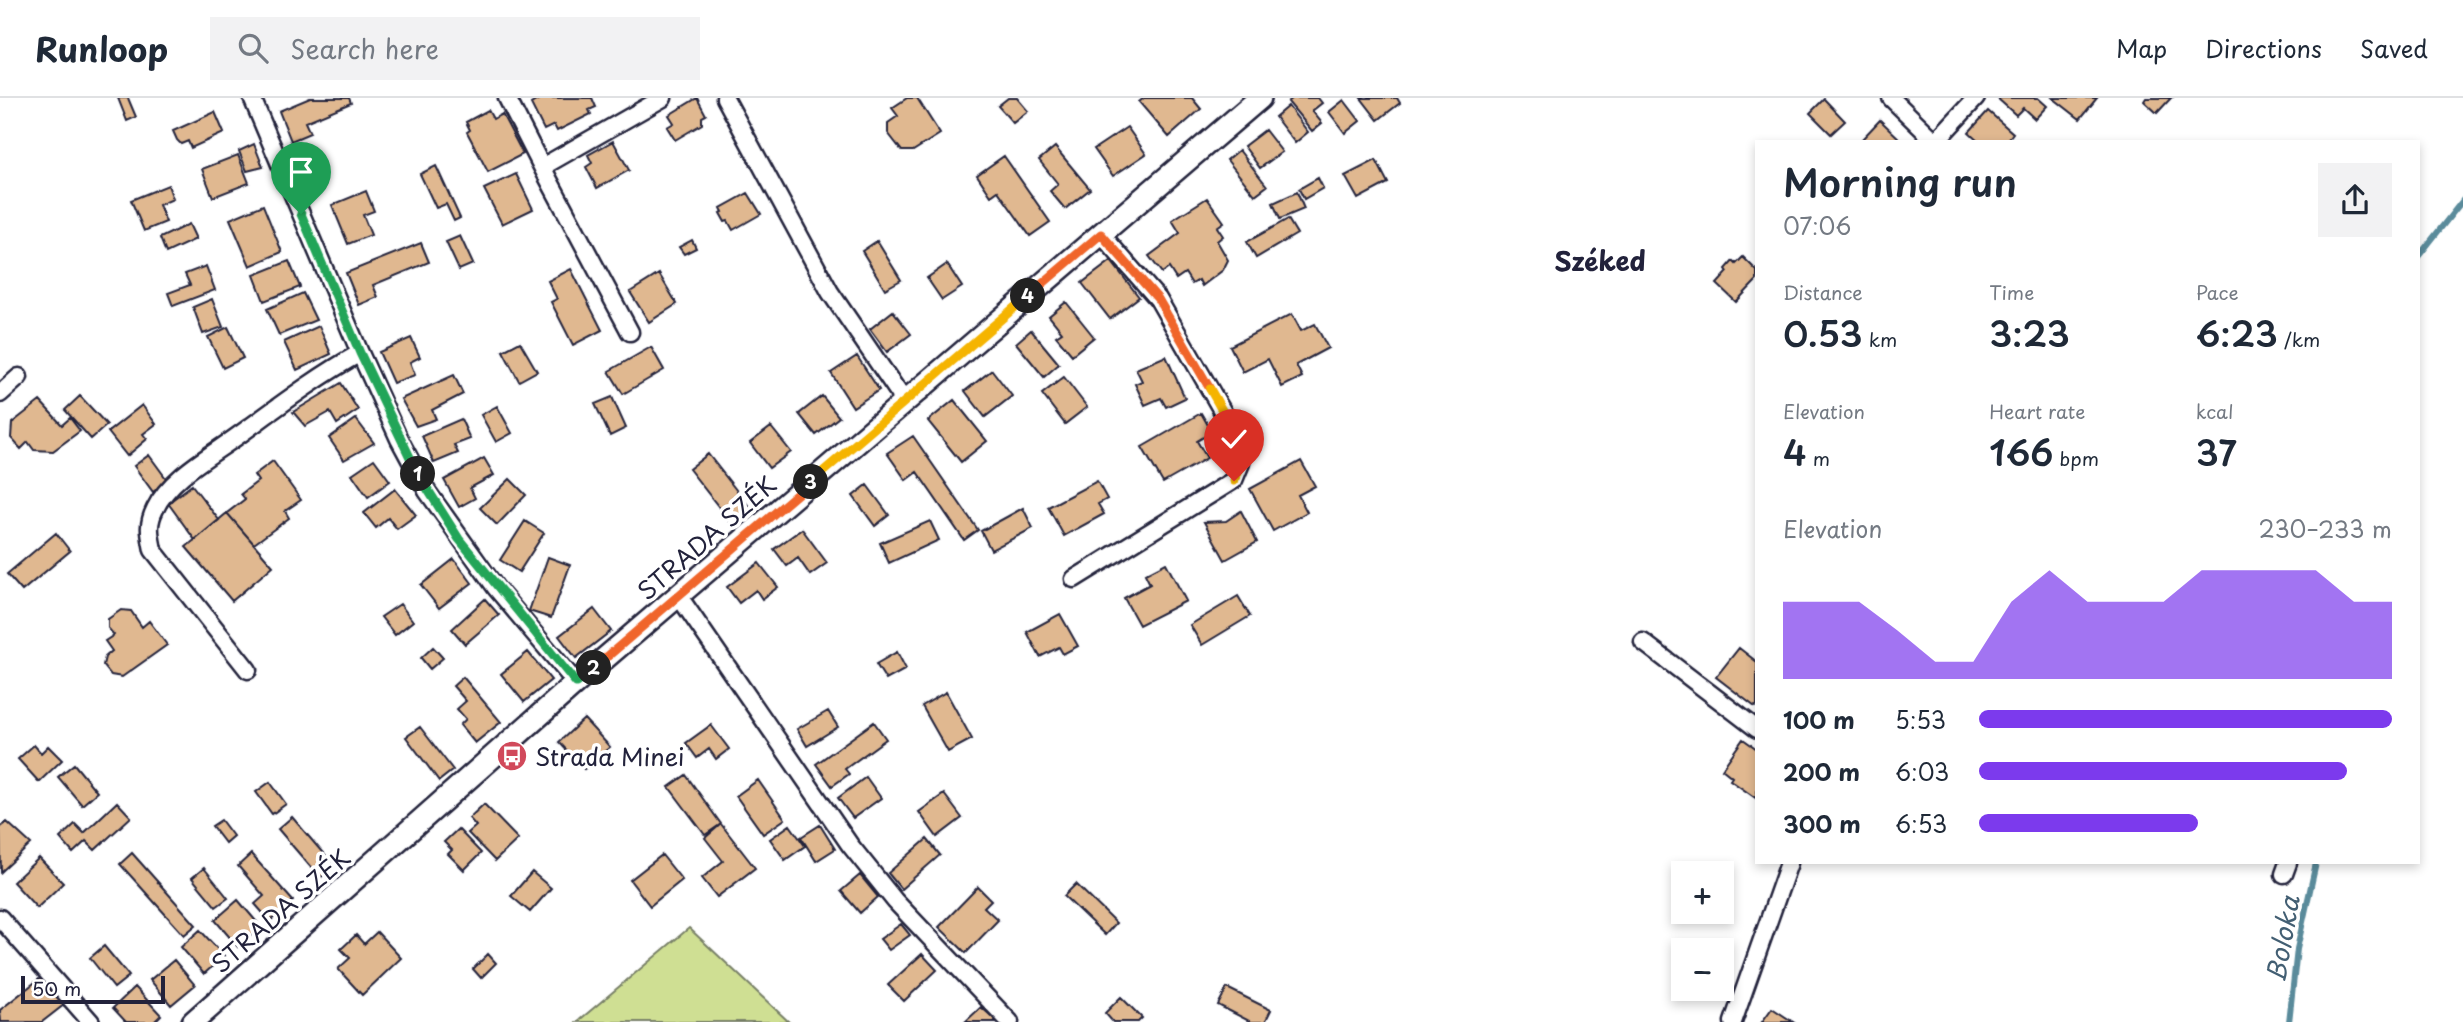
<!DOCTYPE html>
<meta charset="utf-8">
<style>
body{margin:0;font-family:"Playpen Sans",sans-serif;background:#f2f2f3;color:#1f2937;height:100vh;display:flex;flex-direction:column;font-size:26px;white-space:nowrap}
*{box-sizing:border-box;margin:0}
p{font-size:23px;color:#747a83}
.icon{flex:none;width:38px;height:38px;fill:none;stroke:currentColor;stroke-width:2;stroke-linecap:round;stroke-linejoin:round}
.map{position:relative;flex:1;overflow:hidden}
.sheet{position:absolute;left:1755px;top:42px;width:665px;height:724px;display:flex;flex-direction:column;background:#fff;border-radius:0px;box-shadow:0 4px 10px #0003}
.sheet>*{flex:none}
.fabs{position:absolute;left:1671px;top:763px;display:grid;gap:14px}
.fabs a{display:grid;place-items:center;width:63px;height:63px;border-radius:0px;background:#fff;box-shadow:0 4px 10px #0003;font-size:35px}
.scale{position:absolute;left:21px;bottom:18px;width:144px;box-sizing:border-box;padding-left:7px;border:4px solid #22223b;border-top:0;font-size:19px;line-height:24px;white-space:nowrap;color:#22223b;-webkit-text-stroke:5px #fff;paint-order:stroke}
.pin{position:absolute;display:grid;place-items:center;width:60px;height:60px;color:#fff;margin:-72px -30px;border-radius:50% 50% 50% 0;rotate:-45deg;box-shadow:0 0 7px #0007}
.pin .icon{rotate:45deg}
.km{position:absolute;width:35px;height:35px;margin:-18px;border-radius:50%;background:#222;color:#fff;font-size:19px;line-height:35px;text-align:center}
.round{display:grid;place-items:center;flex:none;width:74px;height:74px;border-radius:0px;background:#f2f2f3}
.head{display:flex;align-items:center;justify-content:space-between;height:119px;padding:0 28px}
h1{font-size:38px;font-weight:600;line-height:52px}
.stats{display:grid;grid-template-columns:repeat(3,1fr);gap:10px;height:119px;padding:7px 28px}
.stats div{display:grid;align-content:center}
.stats b{font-size:35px;font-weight:600}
.stats small{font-size:19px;font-weight:400}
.stats p{font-size:19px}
.chart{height:196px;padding:14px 28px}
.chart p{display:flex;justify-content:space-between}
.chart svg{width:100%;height:126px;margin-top:7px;fill:#7c3aed;opacity:.7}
ul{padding:0 28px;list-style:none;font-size:23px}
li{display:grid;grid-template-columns:112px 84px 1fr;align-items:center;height:52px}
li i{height:18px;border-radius:9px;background:#7c3aed}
header{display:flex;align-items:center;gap:42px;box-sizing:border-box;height:98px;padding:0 35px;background:#fff;border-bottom:2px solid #e0e1e3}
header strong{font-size:33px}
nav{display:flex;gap:38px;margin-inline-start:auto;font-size:24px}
.search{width:490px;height:63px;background:#f2f2f3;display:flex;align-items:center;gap:18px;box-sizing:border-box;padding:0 24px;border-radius:0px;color:#747a83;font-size:26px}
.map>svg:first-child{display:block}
.green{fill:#cfdf93;stroke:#788067;stroke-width:2}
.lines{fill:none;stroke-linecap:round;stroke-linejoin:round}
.stream{stroke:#5a8b9b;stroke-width:6}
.building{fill:#e0b890;stroke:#22223b;stroke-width:2}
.minor-casing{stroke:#22223b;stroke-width:21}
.tertiary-casing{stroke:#22223b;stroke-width:26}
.minor{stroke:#fff;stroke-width:16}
.tertiary{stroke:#fff;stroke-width:21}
.split-1-casing{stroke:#fff;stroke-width:14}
.split-2-casing{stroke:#fff;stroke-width:14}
.split-3-casing{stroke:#fff;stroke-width:14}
.split-4-casing{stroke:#fff;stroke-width:14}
.split-5-casing{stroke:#fff;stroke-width:14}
.split-6-casing{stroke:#fff;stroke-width:14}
.split-1{stroke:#22a559;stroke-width:9}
.split-2{stroke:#22a559;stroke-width:9}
.split-3{stroke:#f0652b;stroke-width:9}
.split-4{stroke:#f5b400;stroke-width:9}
.split-5{stroke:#f0652b;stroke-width:9}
.split-6{stroke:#f5b400;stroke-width:9}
.labels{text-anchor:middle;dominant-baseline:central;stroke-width:7;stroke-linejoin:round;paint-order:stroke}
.street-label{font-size:24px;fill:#22223b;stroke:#fff}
.poi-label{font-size:24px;fill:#22223b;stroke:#fff;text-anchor:start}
.neighbourhood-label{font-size:26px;font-weight:bold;fill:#22223b;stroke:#fff}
.water-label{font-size:26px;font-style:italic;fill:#435f73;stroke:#fff}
</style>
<header>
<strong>Runloop</strong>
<div class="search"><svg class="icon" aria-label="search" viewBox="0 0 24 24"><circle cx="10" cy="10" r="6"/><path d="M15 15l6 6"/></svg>Search here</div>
<nav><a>Map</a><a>Directions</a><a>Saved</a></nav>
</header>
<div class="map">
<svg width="2463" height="924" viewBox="0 0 2463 924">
<rect width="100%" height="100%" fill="#fff"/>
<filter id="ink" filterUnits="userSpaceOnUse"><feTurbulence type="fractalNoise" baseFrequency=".0143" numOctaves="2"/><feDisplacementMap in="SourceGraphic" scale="14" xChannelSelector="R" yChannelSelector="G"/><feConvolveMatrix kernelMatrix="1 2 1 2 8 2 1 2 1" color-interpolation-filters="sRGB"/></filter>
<g filter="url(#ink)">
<path class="green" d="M689,830L789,924H577Z"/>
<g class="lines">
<path class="stream" d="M2418,159L2463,102
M2289,924L2297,851L2316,765"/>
</g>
<path class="building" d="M118,0H128L136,19L127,23Z
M310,0H349L351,5L305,24L310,35L291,43L279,13Z
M592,0L596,9L589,12L591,16L557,33L554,27L544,32L531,6L541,0Z
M697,0L706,17L702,19V26L675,42L667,29L674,25L669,17Z
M907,0H917L940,36L913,53H902L888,35V25L898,18L892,10Z
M1008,0H1017L1028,13L1013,25L998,8Z
M1144,0H1192L1201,11L1169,39L1139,4Z
M1293,0H1318L1322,5L1312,13L1322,25L1312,33L1288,4Z
M1361,0H1397L1400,5L1378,22Z
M1997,0H2038L2047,8L2035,21L2023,10L2016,17Z
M2053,0H2097L2080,21Z
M2146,0H2171L2157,15L2144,3Z
M1824,1L1845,23L1831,36L1810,15Z
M1344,2L1360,23L1345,35L1329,14Z
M1288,8L1308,34L1295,45L1275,19Z
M488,12L493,21L502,16L523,56L488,74L467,34L470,32L466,24Z
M1988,13L2013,35L2006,44H1980L1969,34Z
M215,14L224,35L191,50L188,43L181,46L177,42L173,33Z
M1880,22L1903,44H1865L1862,41Z
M1127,29L1146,56L1113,78L1094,51Z
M1265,32L1282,54L1260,70L1244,48Z
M613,43L629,72L597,90L586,69L592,65L588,57Z
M254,46L263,69L247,73L239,53Z
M1055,49L1090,91L1065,111L1050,93L1058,86L1039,62Z
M1239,52L1267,88L1255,97L1227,62Z
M238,57L249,85L213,99L202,71Z
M1004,58L1050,124L1030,138L998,93L991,98L977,77Z
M1376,62L1388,85L1358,101L1345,78Z
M436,68L460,120L454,123L446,106L436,110L420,76Z
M516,76L533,111L502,126L484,91Z
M1318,80L1323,90L1304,101L1299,91Z
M168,87L173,101L159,107L166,124L144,133L131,102Z
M366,93L374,113L363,117L371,137L348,146L332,107Z
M1297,94L1304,111L1280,121L1273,105Z
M748,95L761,116L733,132L728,123L725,124L720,115L723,114L721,110Z
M1207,100L1224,124L1217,129L1223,138L1217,143L1228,162L1223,172L1202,188L1199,182L1192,186L1185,175L1176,181L1169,170L1162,175L1149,158L1180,135L1172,122Z
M263,107L282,154L250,168L230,121Z
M1288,121L1297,136L1256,160L1247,144Z
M189,126L196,141L166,155L160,140Z
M460,138L473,166L459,172L446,144Z
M692,142L696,150L684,156L679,149Z
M877,143L901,182L885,191L862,153Z
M421,145L429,164L373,187L378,199L359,207L346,175Z
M1743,159L1757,173V182L1736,204L1717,186L1728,174L1726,171L1733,163L1736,166Z
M289,163L300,189L264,203L254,177Z
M1111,163L1139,199L1110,221L1082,185Z
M947,166L962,189L942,202L927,180Z
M206,168L215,192L173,208L168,195L190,187L185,176Z
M571,171L602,232L573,247L551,204L557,201L548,183Z
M659,176L677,206L649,224L630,194Z
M303,195L316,222L279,237L267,211Z
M212,201L223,229L203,236L193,209Z
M1066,204L1094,239L1072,257L1056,238L1062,234L1049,218Z
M893,213L911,236L887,254L870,231Z
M1292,216L1301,233L1315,226L1328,250L1296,267L1302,279L1282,289L1268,261L1243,274L1230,248Z
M319,228L331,256L297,272L284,244Z
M228,229L243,260L223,270L208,239Z
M1031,232L1059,266L1044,279L1016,245Z
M411,240L420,259L410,264L415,277L393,285L379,254Z
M520,244L537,273L519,283L503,253Z
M651,249L664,272L623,296L609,273Z
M857,258L879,292L853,309L831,275Z
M1166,258L1185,300L1166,309L1161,300L1145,307L1135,286L1142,283L1136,271Z
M992,272L1012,298L985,319L965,293Z
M454,277L463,296L432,312L436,321L416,328L401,301Z
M1064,279L1087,309L1065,326L1042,296Z
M341,285L358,312L337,326L330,314L305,328L293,314Z
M80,298L107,327L91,341L65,312Z
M822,298L839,319L816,337L799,316Z
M612,299L626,330L610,338L595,306Z
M954,302L987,343L961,364L928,323Z
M40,303L62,327L70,320L80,333L53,353L34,352L28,344L21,351L11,340L12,325Z
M142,307L156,326L143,336L147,341L127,358L108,334Z
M497,308L512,335L496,344L481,317Z
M1201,315L1212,334L1197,343L1207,360L1163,385L1142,349Z
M356,321L374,345L344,362L329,340Z
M461,321L470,341L454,347L458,355L434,365L422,338Z
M771,329L791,354L769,370L750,345Z
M913,338L978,432L964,442L917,374L906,382L887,355Z
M708,356L751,411L732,426L689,371Z
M149,357L168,383L153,394L134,368Z
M484,360L494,377L470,390L475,400L459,409L444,382Z
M374,361L390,383L368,399L352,376Z
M273,363L301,402L285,413L289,420L254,446L227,415L245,401L241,396L258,383L254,377Z
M1301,363L1315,388L1298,397L1307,414L1273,433L1250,391Z
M510,381L526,397L497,427L480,410Z
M1097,383L1107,401L1098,406L1104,416L1064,438L1048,409Z
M192,387L219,422L195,442L168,405Z
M867,387L889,417L875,428L853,398Z
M395,391L416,417L397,431L388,420L376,430L364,415Z
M1023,410L1033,430L991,452L981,433Z
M1241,413L1257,444L1225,462L1204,424L1226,423Z
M227,415L273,468L232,503L186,449Z
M525,423L544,435L519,474L500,462Z
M930,423L939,442L889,465L880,445Z
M802,431L827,465L810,477L798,460L787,468L774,451Z
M56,435L70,453L22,493L7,476Z
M548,459L570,467L551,520L529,513Z
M454,461L472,485L439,510L421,487Z
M759,465L778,489L762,501L756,492L739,505L727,489Z
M1166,465L1186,503L1139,527L1124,500L1150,486L1145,476Z
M1238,498L1250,518L1202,547L1190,527Z
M485,501L499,517L465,546L452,531Z
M400,506L413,523L395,537L381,519Z
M594,511L611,533L576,560L559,538Z
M121,512L131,513L142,529L149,523L167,547L122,579L111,577L103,567L105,559L112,553L105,543L114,537L108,530V521Z
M1060,516L1078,548L1063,556L1059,549L1040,559L1027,534Z
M433,549L443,560L430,571L421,560Z
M1739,550L1757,564V607L1755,609L1716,579Z
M528,554L551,582L524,604L501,576Z
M897,554L906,571L886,582L876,566Z
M463,579L501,624L475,645L460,627L466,621L457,611L466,603L453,588Z
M946,594L972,641L948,654L922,608Z
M828,613L838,629L807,648L797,631Z
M584,621L610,649L584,671L559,644Z
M874,624L886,641L845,671L849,676L832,688L816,666Z
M711,627L729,651L716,661L709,651L697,660L686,645Z
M420,629L453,672L439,683L406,639Z
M1743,641L1757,651V701L1730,682L1732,679L1722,671Z
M34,647L41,655L48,648L62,662L39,684L18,661Z
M74,666L97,694L82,707L58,679Z
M686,677L721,726L705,737L669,689Z
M866,679L881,700L853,720L838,700Z
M758,682L785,721L763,736L736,698Z
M270,684L286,706L272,716L256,694Z
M944,696L962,720L937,739L919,714Z
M117,704L131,719L95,752L86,743L73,755L60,740L75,726L84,735Z
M484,706L518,741L495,763L468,735L476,728L469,720Z
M292,719L334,768L320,780L278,731Z
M221,722L233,738L225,745L212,728Z
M7,724L31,746L1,774L0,729Z
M721,726L755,770L717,799L702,780L723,763L705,740Z
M790,727L805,748L785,762L770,741Z
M820,727L835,751L816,763L801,739Z
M458,731L481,755L464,772L448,756L452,752L444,744Z
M927,741L940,757L901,791L888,775Z
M132,755L196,827L184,837L120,766Z
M251,756L293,803L270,823L255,806L264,798L238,768Z
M662,757L682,782L650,808L630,782Z
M39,760L63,785L37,810L13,784Z
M204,770L228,800L216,809L192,780Z
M532,774L551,790L530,814L511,798Z
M860,777L878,799L860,815L841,793Z
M1076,786L1116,825L1105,837L1064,798Z
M978,789L991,802L984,809L998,822L966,855L939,829Z
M238,802L261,829L238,849L215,822Z
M901,826L910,837L889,852L880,841Z
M200,832L224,858L204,876L181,849Z
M377,834L401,860L362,897L338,871L350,860L341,851L356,837L364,846Z
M104,848L129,878L114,890L90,860Z
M488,856L496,865L481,880L473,871Z
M922,856L937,872L904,903L888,887Z
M174,862L195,887L171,907L150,882Z
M43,878L65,906L42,924H1L0,912Z
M135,889L161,917L154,924H126L113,910Z
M1227,890L1271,912L1265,924H1251L1218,907Z
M1121,899L1142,920L1138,924H1113L1105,915Z
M981,909L998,924H965Z
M1772,910L1793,924H1762Z"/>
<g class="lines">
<g class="minor-casing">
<path id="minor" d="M252,0L360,255L399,341L427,393L496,490L576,585
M507,0L542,69L663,0
M725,0L830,194L905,304
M1891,0L1936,44
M1936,43L1976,0
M542,69L630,234
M0,296L19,279
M1074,481L1234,382L1241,365L1232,330L1158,201L1101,136
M678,497L850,747L895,803L1010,924
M1643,544L1757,631
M248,572L153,452C150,436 147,427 155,411C170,379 212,357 239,337C279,308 317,279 360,255
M2284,776L2288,765
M0,820L91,924
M1733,924L1789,765"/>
</g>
<g class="tertiary-casing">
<path id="tertiary" d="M193,924L576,585L1260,0"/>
</g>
<use href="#minor" class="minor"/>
<use href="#tertiary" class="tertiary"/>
</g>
</g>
<g class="lines" filter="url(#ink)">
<g class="split-1-casing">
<path id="split-1" d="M301,116L360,255L418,376"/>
</g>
<g class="split-2-casing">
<path id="split-2" d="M418,376L459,441L576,585L594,570"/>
</g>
<g class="split-3-casing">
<path id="split-3" d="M594,570L811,384"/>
</g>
<g class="split-4-casing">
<path id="split-4" d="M811,384L1028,198"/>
</g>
<g class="split-5-casing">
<path id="split-5" d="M1028,198L1101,136L1158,201L1210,291"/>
</g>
<g class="split-6-casing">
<path id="split-6" d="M1210,291L1232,330L1241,365L1234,383"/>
</g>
<use href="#split-1" class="split-1"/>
<use href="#split-2" class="split-2"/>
<use href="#split-3" class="split-3"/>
<use href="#split-4" class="split-4"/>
<use href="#split-5" class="split-5"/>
<use href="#split-6" class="split-6"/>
</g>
<defs>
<g id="bus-disc" transform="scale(1.575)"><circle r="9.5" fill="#d1495b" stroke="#fff"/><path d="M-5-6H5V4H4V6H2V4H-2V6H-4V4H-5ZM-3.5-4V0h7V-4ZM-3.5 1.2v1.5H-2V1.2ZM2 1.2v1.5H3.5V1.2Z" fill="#fff"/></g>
</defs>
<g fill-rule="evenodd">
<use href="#bus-disc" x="512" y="658"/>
</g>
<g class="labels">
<g class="street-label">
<text transform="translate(706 439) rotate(-41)">STRADA SZÉK</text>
<text transform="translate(280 812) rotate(-41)">STRADA SZÉK</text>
</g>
<g class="poi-label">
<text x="535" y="658">Strada Minei</text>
</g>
<g class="neighbourhood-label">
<text x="1600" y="162">Széked</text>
</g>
<g class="water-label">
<text transform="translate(2282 841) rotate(-80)">Boloka</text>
</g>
</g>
</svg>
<div class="fabs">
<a>+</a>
<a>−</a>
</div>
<div class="scale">50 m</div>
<div class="pin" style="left:301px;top:116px;background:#1e9e55"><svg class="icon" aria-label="arrive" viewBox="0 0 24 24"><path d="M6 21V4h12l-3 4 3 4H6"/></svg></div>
<div class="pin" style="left:1234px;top:383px;background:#d93025"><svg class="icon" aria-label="check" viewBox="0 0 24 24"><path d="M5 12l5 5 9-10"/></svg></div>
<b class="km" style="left:418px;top:376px">1</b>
<b class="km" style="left:594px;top:570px">2</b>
<b class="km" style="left:811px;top:384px">3</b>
<b class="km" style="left:1028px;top:198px">4</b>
<section class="sheet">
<div class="head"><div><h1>Morning run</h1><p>07:06</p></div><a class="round"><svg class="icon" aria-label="share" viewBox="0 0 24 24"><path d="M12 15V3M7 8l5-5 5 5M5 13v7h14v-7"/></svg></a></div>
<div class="stats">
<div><p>Distance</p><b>0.53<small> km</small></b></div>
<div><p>Time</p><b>3:23</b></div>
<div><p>Pace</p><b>6:23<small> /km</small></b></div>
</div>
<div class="stats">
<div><p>Elevation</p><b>4<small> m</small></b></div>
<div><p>Heart rate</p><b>166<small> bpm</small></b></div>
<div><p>kcal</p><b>37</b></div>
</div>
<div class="chart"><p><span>Elevation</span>230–233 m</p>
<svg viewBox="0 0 160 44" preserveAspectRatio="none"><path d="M0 44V17L10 17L20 17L30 27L40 38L50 38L60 17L70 6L80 17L90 17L100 17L110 6L120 6L130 6L140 6L150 17L160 17V44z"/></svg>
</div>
<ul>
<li><b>100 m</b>5:53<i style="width:100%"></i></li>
<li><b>200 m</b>6:03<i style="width:89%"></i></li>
<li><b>300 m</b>6:53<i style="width:53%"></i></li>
</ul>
</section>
</div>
